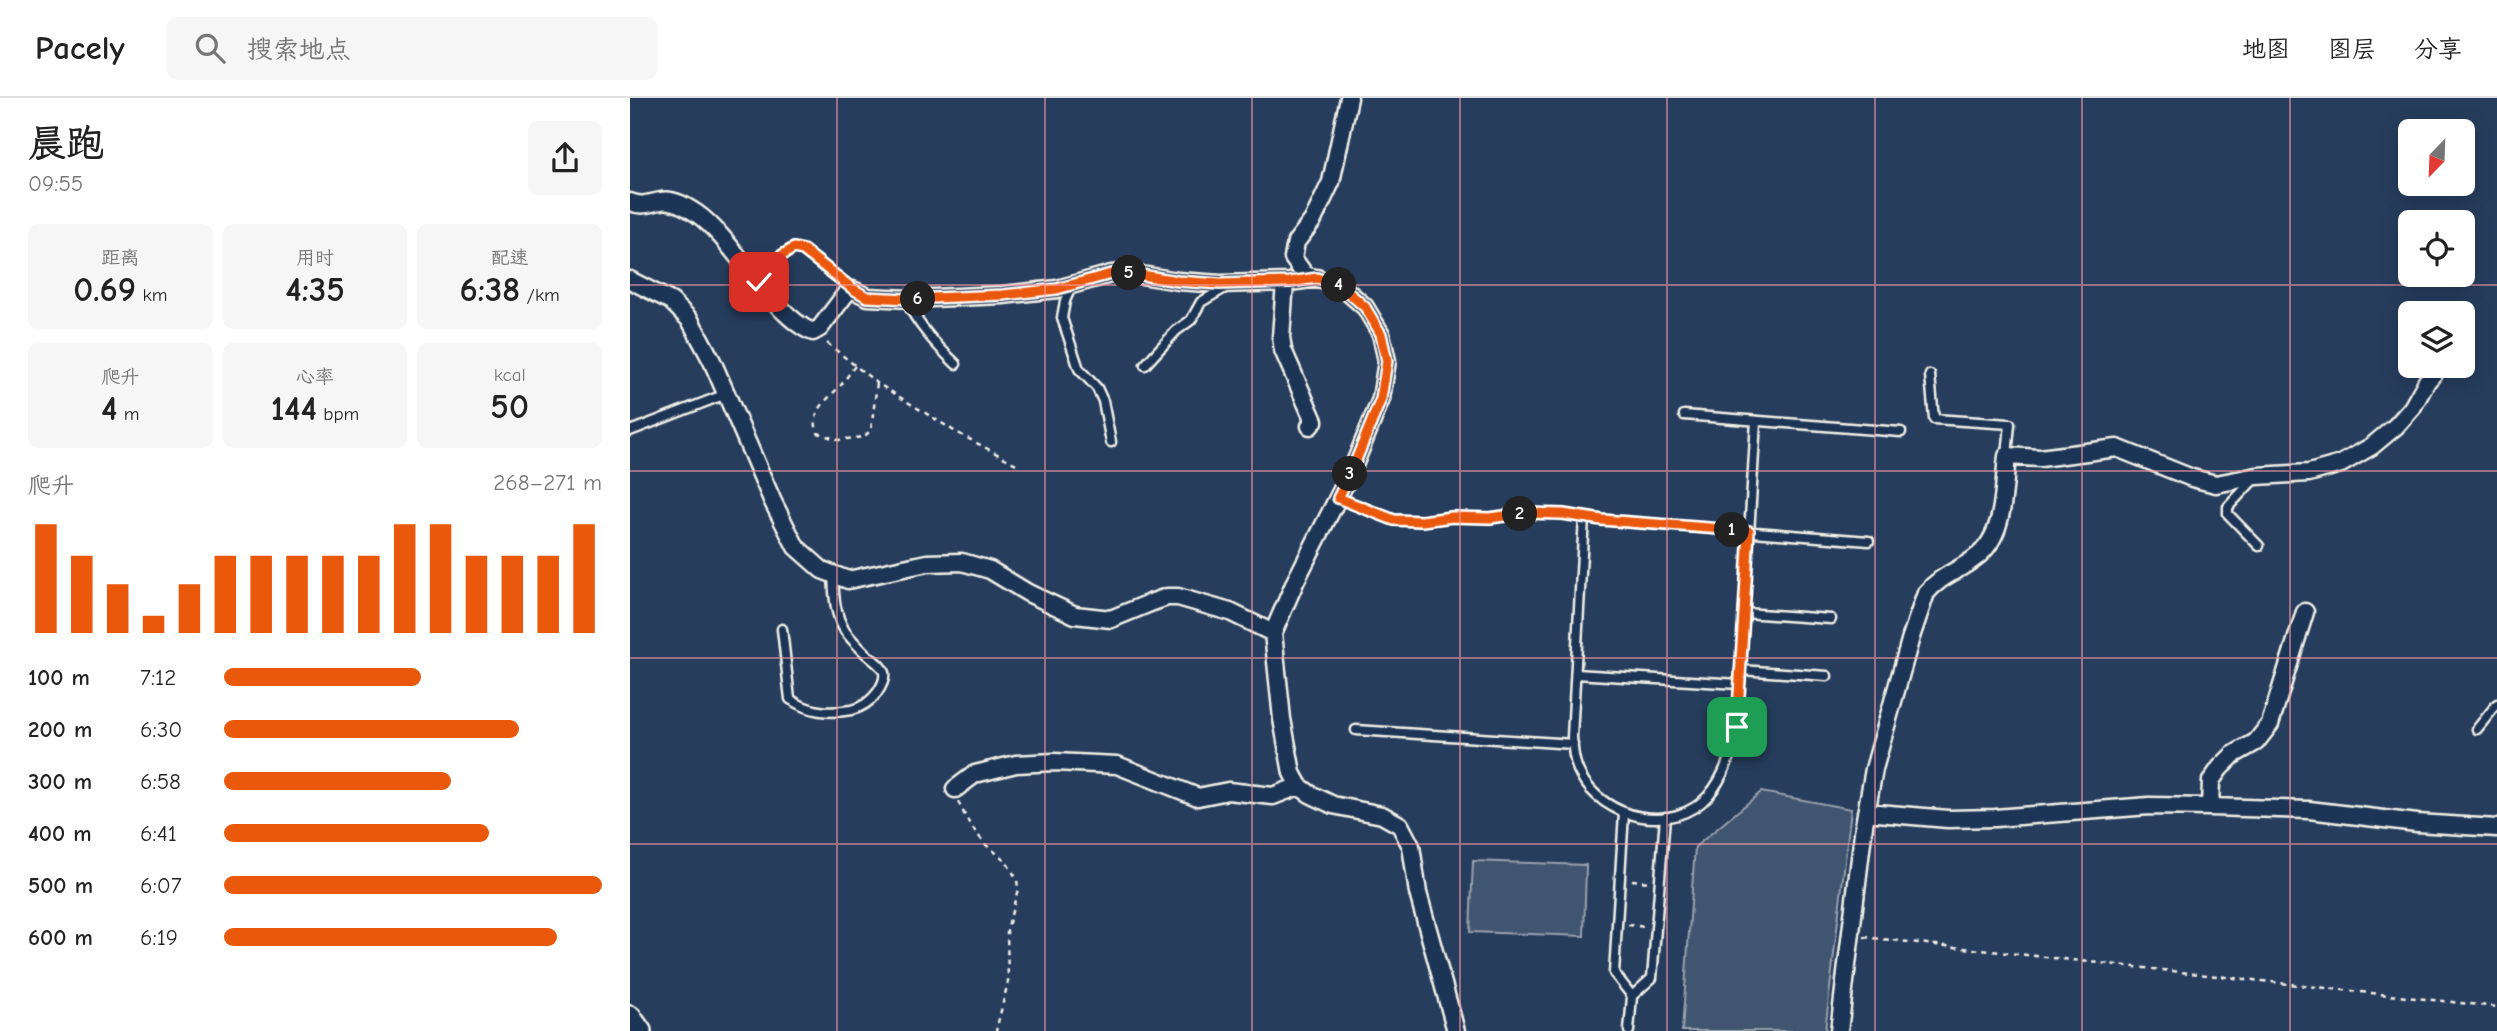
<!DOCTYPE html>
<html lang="zh">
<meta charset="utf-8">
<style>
body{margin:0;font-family:"Comic Neue","LXGW WenKai TC",sans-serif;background:#f6f6f6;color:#222;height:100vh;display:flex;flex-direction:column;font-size:26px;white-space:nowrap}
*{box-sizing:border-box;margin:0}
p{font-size:23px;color:#767676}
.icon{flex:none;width:38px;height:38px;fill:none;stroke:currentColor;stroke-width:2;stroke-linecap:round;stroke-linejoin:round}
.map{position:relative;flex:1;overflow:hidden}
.panel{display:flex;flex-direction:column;background:#fff;width:630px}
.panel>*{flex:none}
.needle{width:46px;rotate:203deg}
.controls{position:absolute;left:1768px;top:21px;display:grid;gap:14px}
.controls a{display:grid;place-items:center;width:77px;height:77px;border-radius:10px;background:#fff;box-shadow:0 4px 18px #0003;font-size:35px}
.pin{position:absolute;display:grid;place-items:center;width:60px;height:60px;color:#fff;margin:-30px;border-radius:14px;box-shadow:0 4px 10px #0006}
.km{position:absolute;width:35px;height:35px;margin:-18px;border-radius:50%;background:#222;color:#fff;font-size:19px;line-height:35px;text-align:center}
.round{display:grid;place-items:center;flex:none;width:74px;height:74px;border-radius:10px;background:#f6f6f6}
.overview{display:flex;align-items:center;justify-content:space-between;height:119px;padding:0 28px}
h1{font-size:38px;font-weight:600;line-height:52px}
.figures{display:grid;grid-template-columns:repeat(3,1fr);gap:10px;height:119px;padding:7px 28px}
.figures div{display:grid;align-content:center;border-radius:10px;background:#f6f6f6;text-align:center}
.figures b{font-size:35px;font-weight:600}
.figures small{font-size:19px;font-weight:400}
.figures p{font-size:19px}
.chart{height:196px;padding:14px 28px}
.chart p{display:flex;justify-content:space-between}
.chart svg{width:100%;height:126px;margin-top:7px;stroke:#ea580c;stroke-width:6}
ul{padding:0 28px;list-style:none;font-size:23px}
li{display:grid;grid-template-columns:112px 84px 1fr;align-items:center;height:52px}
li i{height:18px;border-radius:9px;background:#ea580c}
header{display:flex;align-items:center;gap:42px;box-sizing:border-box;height:98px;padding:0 35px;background:#fff;border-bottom:2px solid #e0e0e0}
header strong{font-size:33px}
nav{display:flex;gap:38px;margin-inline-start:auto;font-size:24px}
.search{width:490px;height:63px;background:#f6f6f6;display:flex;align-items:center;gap:18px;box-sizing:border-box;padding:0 24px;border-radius:10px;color:#767676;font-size:26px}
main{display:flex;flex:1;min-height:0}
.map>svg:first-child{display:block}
.green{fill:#40546f;stroke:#9aa2ac;stroke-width:2}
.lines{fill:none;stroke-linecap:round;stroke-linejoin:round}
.service-casing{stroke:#f4f1e8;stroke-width:13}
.minor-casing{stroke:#f4f1e8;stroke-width:21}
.secondary-casing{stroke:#f4f1e8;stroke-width:26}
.path{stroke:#f4f1e8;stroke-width:2.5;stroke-dasharray:5 5;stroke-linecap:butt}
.service{stroke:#1d3557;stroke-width:8}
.minor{stroke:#1d3557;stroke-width:16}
.secondary{stroke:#1d3557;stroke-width:21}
.route-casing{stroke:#fff;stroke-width:14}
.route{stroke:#ea580c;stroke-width:9}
.grid{fill:none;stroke:#ff9aa2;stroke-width:2;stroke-opacity:0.55}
</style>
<header>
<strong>Pacely</strong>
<div class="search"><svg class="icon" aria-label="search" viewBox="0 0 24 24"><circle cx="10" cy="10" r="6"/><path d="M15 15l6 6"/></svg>搜索地点</div>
<nav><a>地图</a><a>图层</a><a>分享</a></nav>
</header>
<main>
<section class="panel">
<div class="overview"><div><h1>晨跑</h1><p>09:55</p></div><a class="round"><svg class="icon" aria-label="share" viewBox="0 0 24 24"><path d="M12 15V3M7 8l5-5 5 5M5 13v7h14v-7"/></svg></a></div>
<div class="figures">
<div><p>距离</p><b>0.69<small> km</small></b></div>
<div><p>用时</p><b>4:35</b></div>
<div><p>配速</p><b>6:38<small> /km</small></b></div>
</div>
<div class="figures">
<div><p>爬升</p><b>4<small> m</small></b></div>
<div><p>心率</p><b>144<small> bpm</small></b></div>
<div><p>kcal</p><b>50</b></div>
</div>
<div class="chart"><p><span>爬升</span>268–271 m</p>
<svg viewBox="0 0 160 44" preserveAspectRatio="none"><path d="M5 44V6M15 44V17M25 44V27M35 44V38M45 44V27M55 44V17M65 44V17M75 44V17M85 44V17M95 44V17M105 44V6M115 44V6M125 44V17M135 44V17M145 44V17M155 44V6"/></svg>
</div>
<ul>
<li><b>100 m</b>7:12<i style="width:52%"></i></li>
<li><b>200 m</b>6:30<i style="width:78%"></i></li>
<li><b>300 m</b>6:58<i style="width:60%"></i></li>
<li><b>400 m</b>6:41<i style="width:70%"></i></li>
<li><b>500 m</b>6:07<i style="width:100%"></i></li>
<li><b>600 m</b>6:19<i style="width:88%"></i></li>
</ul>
</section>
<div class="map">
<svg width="1867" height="933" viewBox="0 0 1867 933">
<rect width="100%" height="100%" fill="#263d5d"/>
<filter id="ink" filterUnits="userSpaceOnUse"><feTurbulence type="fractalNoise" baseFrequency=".0143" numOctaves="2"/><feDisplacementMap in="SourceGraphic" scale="14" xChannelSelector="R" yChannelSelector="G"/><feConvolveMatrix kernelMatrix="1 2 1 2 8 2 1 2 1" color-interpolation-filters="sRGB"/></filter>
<g filter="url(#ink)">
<path class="green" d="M1131,694L1221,711L1195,933H1052L1065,749Z
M843,763L956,767L954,838L840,834Z"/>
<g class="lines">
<g class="service-casing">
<path id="service" d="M129,184L146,161L164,150L173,152L223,192
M442,187L435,203L432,220L449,271L467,290L473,303L481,344
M275,201C288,227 305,246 326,266
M515,267L546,233L561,222L571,204L595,190
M1300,277L1304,321L1380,326L1377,358
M1054,317L1271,334
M0,333L96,296
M1625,380L1598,409V416L1629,448
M708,400L764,422L792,423L822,419L860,420L895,415L933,416L972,422L1239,443
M954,419L942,639C943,652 944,665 950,676C973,721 1043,737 1078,698C1095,679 1102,653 1107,629L1126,323
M1114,515L1201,521
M152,531L160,601C179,614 198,616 221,612C231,610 241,603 247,595C264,570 248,568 233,553C227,547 220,540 215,533C204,515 204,496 203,476
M1110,572L1197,578
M946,576L1109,586
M1847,631L1867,606
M726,632L943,646
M994,715L984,875L1002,898
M999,933L1002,898L1022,880L1035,719"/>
</g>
<g class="minor-casing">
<path id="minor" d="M719,0L701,84L683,122L666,144L663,160L675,177L711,188L735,209L751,236L757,263L751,301L722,372L666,482L643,535L652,621L662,675L669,688L680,696L703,707L752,717L770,727L781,748L788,795L826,933
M0,104C13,109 19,105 31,103C43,100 57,109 66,115C104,141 143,219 183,234L190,230L218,193L223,192L238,199L279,201L373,197L427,191L481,176L499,175L548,183L590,186L660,184L687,180
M0,182L41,203L60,222L82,263L143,404L166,449L192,472L218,482L297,465L332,464L360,472L398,495L445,517L481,521L520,505L537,499H548L600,514L643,535
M655,184L651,239L653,252L684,323L680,328
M325,691L345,676L386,666L424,664L487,667L568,699L598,693L643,698L669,688
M1580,709L1581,683L1590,670L1603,657L1626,644L1640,626L1675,514
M1236,714L1318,721L1365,720L1519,708L1580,709L1679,712L1787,725L1867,730
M1209,933L1234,727L1244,671L1281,539L1296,495C1311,477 1327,474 1345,460C1376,438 1373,392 1377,358L1410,360L1487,350L1562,380L1586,386L1627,378L1679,375L1711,366L1742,348L1766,328L1782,310L1797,283L1810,268"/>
</g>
<g class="secondary-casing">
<path id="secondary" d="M0,919L10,933"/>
</g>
<path class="path" d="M197,245L247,285L326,334L388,367
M225,268C220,274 216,281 211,287C198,301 179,314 188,335L208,342L234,339L241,332L247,285
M328,704L340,727L356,747L375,762L387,781L388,791L377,832L378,884L366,933
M1002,782L1019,784
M998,827L1016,829
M1234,839L1867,909"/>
<use href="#service" class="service"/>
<use href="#minor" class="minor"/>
<use href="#secondary" class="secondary"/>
</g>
</g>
<g class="lines" filter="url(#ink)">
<g class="route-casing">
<path id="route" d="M129,184L146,161L164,150L173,152L223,191L237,199L279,201L373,197L427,191L481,176L499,175L548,183L590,186L660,184L687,180L711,188L735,209L751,236L757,263L751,301L722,372L708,400L764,422L792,423L822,419L860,420L895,415L933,416L972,422L1119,433L1107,629"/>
</g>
<use href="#route" class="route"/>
</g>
<path class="grid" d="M207,0V933M415,0V933M622,0V933M830,0V933M1037,0V933M1245,0V933M1452,0V933M1660,0V933M0,187H1867M0,373H1867M0,560H1867M0,746H1867"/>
</svg>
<div class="controls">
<a><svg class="needle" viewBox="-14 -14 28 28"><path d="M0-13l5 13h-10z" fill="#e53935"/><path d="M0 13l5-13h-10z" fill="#767676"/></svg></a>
<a><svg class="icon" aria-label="locate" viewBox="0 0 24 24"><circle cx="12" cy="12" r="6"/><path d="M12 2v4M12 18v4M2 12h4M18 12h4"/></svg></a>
<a><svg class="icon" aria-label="layers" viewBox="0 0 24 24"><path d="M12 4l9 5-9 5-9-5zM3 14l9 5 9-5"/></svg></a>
</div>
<div class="pin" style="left:1107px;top:629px;background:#1e9e55"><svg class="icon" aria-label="arrive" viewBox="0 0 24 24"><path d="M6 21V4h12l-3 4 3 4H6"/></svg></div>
<div class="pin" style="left:129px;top:184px;background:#d93025"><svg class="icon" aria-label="check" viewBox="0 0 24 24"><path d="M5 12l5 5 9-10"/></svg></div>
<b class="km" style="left:1102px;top:432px">1</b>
<b class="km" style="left:890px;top:416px">2</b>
<b class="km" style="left:720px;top:376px">3</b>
<b class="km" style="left:709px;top:187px">4</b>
<b class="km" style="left:499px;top:175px">5</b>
<b class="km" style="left:288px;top:201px">6</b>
</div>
</main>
